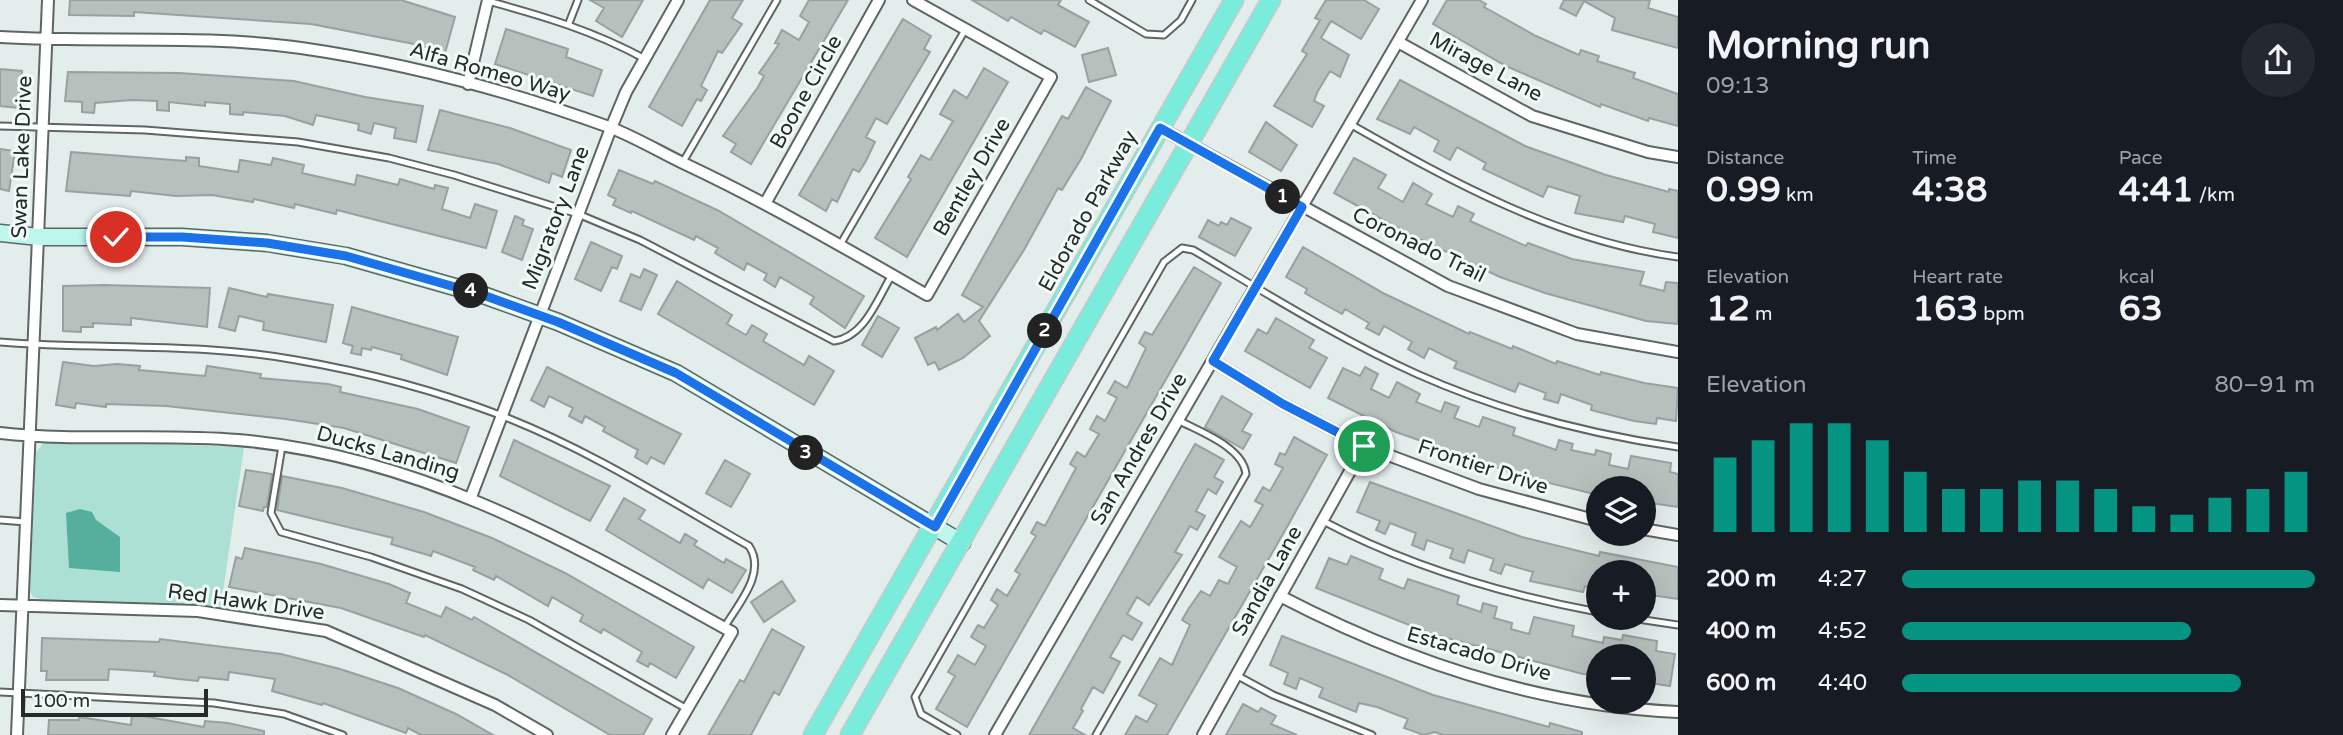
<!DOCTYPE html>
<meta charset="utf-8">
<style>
body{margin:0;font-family:"Varela Round",sans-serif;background:#242831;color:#f1f3f6;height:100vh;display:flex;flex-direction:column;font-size:26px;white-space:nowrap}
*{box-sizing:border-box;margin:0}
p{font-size:23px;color:#9ea1a6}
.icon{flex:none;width:38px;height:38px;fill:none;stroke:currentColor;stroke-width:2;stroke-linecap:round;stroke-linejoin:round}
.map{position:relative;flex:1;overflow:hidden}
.details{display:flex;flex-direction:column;background:#171b24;width:665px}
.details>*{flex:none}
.buttons{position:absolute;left:1586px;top:476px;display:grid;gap:14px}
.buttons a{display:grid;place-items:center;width:70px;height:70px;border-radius:50%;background:#171b24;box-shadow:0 7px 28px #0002;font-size:35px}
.scale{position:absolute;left:21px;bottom:18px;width:187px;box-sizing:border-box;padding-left:7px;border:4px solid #262a29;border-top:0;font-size:19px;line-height:24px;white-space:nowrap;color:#262a29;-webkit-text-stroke:5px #f1fbf8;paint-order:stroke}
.pin{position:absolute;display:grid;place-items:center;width:60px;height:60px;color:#fff;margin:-30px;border:4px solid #fff;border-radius:50%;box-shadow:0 2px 7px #0007}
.km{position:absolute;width:35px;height:35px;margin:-18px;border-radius:50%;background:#222;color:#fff;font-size:19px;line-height:35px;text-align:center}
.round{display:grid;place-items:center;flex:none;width:74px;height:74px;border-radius:37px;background:#242831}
.overview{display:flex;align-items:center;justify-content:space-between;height:119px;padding:0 28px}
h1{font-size:38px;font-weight:800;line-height:52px}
.figures{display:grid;grid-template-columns:repeat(3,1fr);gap:10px;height:119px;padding:7px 28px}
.figures div{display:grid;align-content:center}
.figures b{font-size:35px;font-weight:800}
.figures small{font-size:19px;font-weight:400}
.figures p{font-size:19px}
.chart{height:196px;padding:14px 28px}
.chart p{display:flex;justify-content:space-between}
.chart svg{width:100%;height:126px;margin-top:7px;stroke:#059481;stroke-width:6}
ul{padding:0 28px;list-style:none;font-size:23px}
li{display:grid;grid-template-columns:112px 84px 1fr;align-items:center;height:52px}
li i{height:18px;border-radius:9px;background:#059481}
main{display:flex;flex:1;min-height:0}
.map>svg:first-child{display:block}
.green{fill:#ace0d4}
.water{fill:#56ae9d}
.building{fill:#b6c0bd;stroke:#98a19f;stroke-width:2}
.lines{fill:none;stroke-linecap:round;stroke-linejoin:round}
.lane-casing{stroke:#5d6663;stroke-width:9}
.street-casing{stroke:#5d6663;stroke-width:14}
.secondary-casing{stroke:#5d6663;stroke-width:19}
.primary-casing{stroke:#c7c8c7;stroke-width:21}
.lane{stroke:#fff;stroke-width:5}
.street{stroke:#fff;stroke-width:10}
.secondary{stroke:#bcf6ed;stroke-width:16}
.primary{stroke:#79ecdc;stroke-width:18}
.route-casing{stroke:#fff;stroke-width:14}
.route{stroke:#1a73e8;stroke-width:9}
.labels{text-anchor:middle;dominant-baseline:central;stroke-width:6;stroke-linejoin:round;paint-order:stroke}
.street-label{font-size:21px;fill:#262a29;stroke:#f1fbf8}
</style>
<main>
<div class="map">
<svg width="1678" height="735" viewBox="0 0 1678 735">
<rect width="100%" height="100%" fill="#e3edeb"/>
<path class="green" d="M46,440L244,447L221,606L47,601L33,597L30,592L36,452Z"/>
<path class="water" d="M80,509L92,512L96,520L120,537V572L69,568L66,513Z"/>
<path class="building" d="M70,0H401L455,17L445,53L414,44L311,24L134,12V16L69,15Z
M590,0H643L622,37L596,21L604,8Z
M710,0H743L732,18L742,24L722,53L718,51L701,86L707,90L701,101L697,99L682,126L649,107Z
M809,0H848L751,164L731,152L736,144L723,136L758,87L764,76L759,73L779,44L775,43L782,30L799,40L809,22L800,16Z
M972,0H1061L1058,5L1089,22L1075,47L1044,30L1041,34L1011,17L1008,21Z
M1326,0H1364L1379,9L1361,39L1331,21L1321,38L1349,55L1340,77L1330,71L1318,91L1314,101L1324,106L1312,127L1274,106L1307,54L1302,51L1320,20L1315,18Z
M1447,0H1479L1486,4L1484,7L1536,36L1579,55L1581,50L1599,56L1597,61L1635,73L1633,78L1678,94V126L1649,118L1648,121L1601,104L1600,107L1506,66L1433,24Z
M1564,0H1650L1648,8L1678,17V48L1612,30L1615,18L1584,1L1576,16L1560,8Z
M903,19L931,36L924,49L930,52L887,124L876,118L866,137L875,142L866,161L859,172L853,169L837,202L832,199L826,211L799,195Z
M506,29L568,49L566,57L602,70L593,96L495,64Z
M1108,48L1116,75L1089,82L1082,55Z
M984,68L1008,82L907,257L875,238L911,179L908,177L921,155L930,160L953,121L940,114L954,90L967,98Z
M0,69L22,71L18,108L0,106Z
M68,72L179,73L294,81L365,97L423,106L416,142L394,138L396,128L374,123L371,134L358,130L359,124L316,115L313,125L285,116L243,112V115L230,114V104L205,102V106L169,102V111L157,110V101L132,100L95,103L94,113L82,112V102L65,101Z
M1400,80L1525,146L1606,175L1669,192V189L1678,191V238L1653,232L1655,224L1625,216L1623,222L1575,213L1580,196L1548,186L1543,197L1483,169L1486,163L1457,147L1450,160L1434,151L1439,141L1414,127L1410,134L1377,119Z
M1086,87L1111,101L1081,159L1062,190L1058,188L1024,250L979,321L990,336L963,358L939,370L935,362L928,365L915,338L936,327L937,330L958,314L964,322L983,307L962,295L1062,116L1068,119Z
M440,110L510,128L571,150L562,177L552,173L549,183L498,164L428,150Z
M1266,122L1297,145L1281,171L1249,152Z
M0,149L15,151L9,191L0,189Z
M71,152L186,161V157L199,158V166L238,172L240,160L271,165L273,158L304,165L302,173L355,185L357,175L398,185L400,179L434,189L435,185L448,188L442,209L470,218L475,204L497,211L486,248L337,210L336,214L295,204L294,208L254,199L253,202L212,195L176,196L131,191L130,196L66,191Z
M1354,158L1386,175L1378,188L1403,202L1413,183L1432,194L1426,204L1453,217L1458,206L1474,214L1470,221L1526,246L1528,243L1572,259L1644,272L1640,285L1664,291L1666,282L1678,283V324L1646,321L1545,293L1500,277L1409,234L1334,193Z
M619,170L653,184L655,181L719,211L864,296L845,328L810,304L814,297L780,277L775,287L764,280L767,274L747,263L744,270L715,253L718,248L696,236L694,240L632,211L631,213L613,205L616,199L608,195Z
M515,216L524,220L522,225L533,229L522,260L502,252Z
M1231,218L1251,228L1235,256L1199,237L1208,220L1219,226L1221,222L1227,225Z
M591,242L622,256L617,269L612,267L601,291L575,279Z
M1303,247L1385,294L1469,334L1470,332L1512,349L1513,346L1556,364L1557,361L1600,375L1601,372L1644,383L1678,388L1676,421L1657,418L1656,424L1634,421L1591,410L1592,405L1561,394L1558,403L1544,399L1546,393L1519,383L1515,392L1454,368L1457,362L1429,348L1424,358L1408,349L1412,342L1384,326L1379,335L1366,328L1369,323L1345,309L1342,314L1315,299L1305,293L1307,289L1286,277Z
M1194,267L1221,283L967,727L936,709L955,676L948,672L958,655L975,665L986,646L971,637L978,625L984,628L998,605L991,600L997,589L1007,596L1020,574L1015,571L1036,536L1031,533L1037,522L1045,526L1076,468L1070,464L1077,452L1085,457L1099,434L1090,429L1097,416L1105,421L1117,398L1108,393L1115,381L1127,388L1146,348L1139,343L1145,332L1152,335Z
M644,269L657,275L641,310L620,301L631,274L640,278Z
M677,281L732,315L727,324L746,335L752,325L767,334L763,341L804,365L809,356L834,371L814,405L658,314Z
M104,285L210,288L207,327L131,318V325L93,323V327H81V332L63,331V286Z
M229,288L267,297L268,294L333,305L326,342L263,330L264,322L239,316L235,331L219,327Z
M352,307L458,337L447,375L401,359L402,355L372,347L371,350L362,348L361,355L351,353L353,346L343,343Z
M878,316L899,328L882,357L862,345Z
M1276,318L1314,340L1309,348L1327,358L1310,388L1245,351L1258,329L1267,334Z
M63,362L94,366L117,364L140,366L139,370L205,376L207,366L261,374L260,378L328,384L341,387L340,392L418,409L469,427L456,463L344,428L286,419L166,406L106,404V407L76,403L75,408L56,405Z
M547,367L681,434L664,464L651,457L647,464L635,457L638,450L603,431L605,427L585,416L582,423L569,416L573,408L549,396L544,407L531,400Z
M1365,367L1378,374L1371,389L1389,398L1397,382L1420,394L1416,402L1441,412L1445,402L1459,407L1454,418L1479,427L1483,417L1515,428L1513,435L1556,450L1559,440L1573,444L1571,450L1595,455L1596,450L1611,454L1609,465L1628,469L1631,456L1671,463L1670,472L1678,474V507L1643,502V488H1598V495L1521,476L1396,432L1328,398L1343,368L1360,376Z
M1222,396L1252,414L1242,431L1251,435L1243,449L1205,427Z
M1294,437L1327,455L1287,527L1167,735H1125L1136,716L1147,722L1157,705L1139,695L1160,658L1172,665L1190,625L1182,620L1189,608L1201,591L1210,596L1219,580L1228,584L1237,567L1219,557L1241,521L1250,527L1263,505L1255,501L1263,487L1270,491L1283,468L1275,464L1280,453L1285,455Z
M514,440L610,486L590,521L500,476Z
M1195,444L1224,460L1214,477L1223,482L1216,494L1208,489L1196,511L1205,516L1197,530L1190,526L1175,552L1182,555L1149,605L1137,597L1127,614L1142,623L1132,640L1123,635L1110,657L1120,662L1103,693L1093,687L1081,709L1083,711L1073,728L1085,735H1029Z
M725,460L750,474L731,507L706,493Z
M246,470L272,474L267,507H264L263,511L239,506Z
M282,476L342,488L424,512L492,538L565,573L694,647L676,678L650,663L648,667L637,661L642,652L603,629L601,633L580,621L583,615L552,597L548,606L496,576L494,580L473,570L475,567L433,551L431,556L391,544L393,538L277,510Z
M1370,482L1522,537L1599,556L1600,552L1678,567V599L1643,594V572H1598V588L1585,586L1583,592L1530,581L1533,572L1505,564L1501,574L1490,570L1494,559L1468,550L1464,563L1450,558L1453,549L1427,540L1424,550L1412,545L1416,533L1390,523L1385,534L1376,530L1380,521L1357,512Z
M624,498L645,510L639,519L680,543L685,534L697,541L694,545L724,563L726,559L746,570L732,593L708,579L703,588L606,530Z
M245,548L321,564L389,584L410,593L406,603L441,617L446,607L472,620L474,617L652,719L643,735H610L506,674L425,635L424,637L341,608L229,587L236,557L242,559Z
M1351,556L1383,569L1379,579L1404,589L1408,579L1459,596L1457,604L1481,612L1483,603L1497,607L1494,618L1512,623L1511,629L1529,634L1534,617L1574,626L1572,636L1603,643L1604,637L1622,640L1623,635L1657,641L1656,651L1675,654L1670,686L1643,682V656H1598V675L1583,674L1432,634L1316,588L1329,558L1347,565Z
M782,581L795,601L764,622L751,602Z
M772,629L804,647L779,695L774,692L751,735H708L740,680L744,682Z
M1282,636L1433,695L1549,727L1550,723L1582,732V735H1443L1435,732L1424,735L1404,728L1408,719L1377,707L1359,703L1356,712L1319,697L1323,688L1300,678L1296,689L1284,684L1288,673L1270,665Z
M42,638L159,642L160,639L281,654L340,669L398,688L456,714L493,735H421L408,728L406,733L323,703L322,705L272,691L275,679L229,672L228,680L199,677L198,681L178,679L154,676L155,672L109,669L108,680H46L47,671H41Z
M1243,704L1258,712L1261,708L1276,716L1271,724L1297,735H1226Z
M132,714L204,727L205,721L228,723L264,731V735H48L49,720H79V717L131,725Z"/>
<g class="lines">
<g class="lane-casing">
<path id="lane" d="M1089,0L1146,34L1164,35L1181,20L1192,0
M488,1C543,16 594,31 645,59
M569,23L578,0
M1350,124C1452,182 1559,241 1678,257
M0,126L145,130L298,142L389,158L454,175L578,214L640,240L834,341C865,337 877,299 892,275
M683,162L777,0
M840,245L965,30
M0,342C98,350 199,342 296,360C366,372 434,390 500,415C588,449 668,500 749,546C767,573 738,604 724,628
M282,446L271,513L281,532L371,557L462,589L529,620L687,709
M0,520L26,522
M1323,521C1410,567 1502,594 1598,612
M1631,618L1678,625
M1236,675L1273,695L1372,735
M0,692L214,703L284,714L343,735
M957,735L921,714L915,697L1164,262L1182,248L1193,250C1266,293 1339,339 1417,374C1500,411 1588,434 1678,447
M1096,735L1246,474C1243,447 1200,432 1178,420"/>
</g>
<g class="street-casing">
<path id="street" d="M0,37C100,43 202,34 301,48C405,63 510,91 609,127C635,137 660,152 685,164C768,203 847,249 927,295L1051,77L913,0
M1398,42L1532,116L1648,152L1678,157
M468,84L488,0
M1160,128L1448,286L1577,334L1678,352
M766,202L879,0
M1213,361L1283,404L1364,446L1479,489L1598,521
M0,433C79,442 159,433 238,440C422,456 574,545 732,632L672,735
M471,497L611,128L626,92L678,0
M1643,529L1678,535
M1280,596C1403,660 1538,706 1678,712
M0,605L198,611L326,631L495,705L547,735
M17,735L48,0
M995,735L1422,0
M1203,735L1364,446"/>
</g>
<g class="secondary-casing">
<path id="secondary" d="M0,233L39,237H182L267,243L346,256L483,295L558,322L676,373L962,543"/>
</g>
<g class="primary-casing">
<path id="primary" d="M813,735L1234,0
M850,735L1271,0"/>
</g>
<use href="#lane" class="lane"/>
<use href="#street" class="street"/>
<use href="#secondary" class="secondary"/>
<use href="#primary" class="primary"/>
</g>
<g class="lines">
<g class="route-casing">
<path id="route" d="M116,237H182L267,243L346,256L483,295L558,322L676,373L935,527L1160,128L1302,207L1213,361L1283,404L1364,446"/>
</g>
<use href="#route" class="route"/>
</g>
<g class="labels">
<g class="street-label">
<text transform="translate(1486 67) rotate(28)">Mirage Lane</text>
<text transform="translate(490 72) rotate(16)">Alfa Romeo Way</text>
<text transform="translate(806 92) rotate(-61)">Boone Circle</text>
<text transform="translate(22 157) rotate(-88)">Swan Lake Drive</text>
<text transform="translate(972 177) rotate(-60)">Bentley Drive</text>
<text transform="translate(1088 211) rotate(-61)">Eldorado Parkway</text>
<text transform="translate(556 218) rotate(-69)">Migratory Lane</text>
<text transform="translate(1419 245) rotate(26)">Coronado Trail</text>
<text transform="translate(1139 449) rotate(-60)">San Andres Drive</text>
<text transform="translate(388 453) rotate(16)">Ducks Landing</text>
<text transform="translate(1483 467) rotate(18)">Frontier Drive</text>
<text transform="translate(1267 581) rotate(-61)">Sandia Lane</text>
<text transform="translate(246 602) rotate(8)">Red Hawk Drive</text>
<text transform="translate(1479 654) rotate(16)">Estacado Drive</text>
</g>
</g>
</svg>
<div class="buttons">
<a><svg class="icon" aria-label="layers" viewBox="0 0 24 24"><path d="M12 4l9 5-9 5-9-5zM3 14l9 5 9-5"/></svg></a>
<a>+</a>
<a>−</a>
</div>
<div class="scale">100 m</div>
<div class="pin" style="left:1364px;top:446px;background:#1e9e55"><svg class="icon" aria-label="arrive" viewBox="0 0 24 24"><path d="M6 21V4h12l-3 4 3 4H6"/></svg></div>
<div class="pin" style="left:116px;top:237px;background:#d93025"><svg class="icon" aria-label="check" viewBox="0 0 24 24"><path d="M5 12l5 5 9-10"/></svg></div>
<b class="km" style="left:1283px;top:197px">1</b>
<b class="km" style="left:1045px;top:331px">2</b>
<b class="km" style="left:806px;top:453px">3</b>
<b class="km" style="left:471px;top:291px">4</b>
</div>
<section class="details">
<div class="overview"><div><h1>Morning run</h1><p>09:13</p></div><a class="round"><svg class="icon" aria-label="share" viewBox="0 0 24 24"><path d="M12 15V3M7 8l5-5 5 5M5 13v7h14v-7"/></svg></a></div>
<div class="figures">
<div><p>Distance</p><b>0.99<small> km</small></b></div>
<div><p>Time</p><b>4:38</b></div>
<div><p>Pace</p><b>4:41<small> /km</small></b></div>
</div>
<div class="figures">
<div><p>Elevation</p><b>12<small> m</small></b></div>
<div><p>Heart rate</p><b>163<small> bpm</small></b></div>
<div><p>kcal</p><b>63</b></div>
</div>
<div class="chart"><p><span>Elevation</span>80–91 m</p>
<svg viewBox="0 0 160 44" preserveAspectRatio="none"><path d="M5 44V18M15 44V12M25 44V6M35 44V6M45 44V12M55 44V23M65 44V29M75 44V29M85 44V26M95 44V26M105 44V29M115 44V35M125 44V38M135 44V32M145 44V29M155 44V23"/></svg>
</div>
<ul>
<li><b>200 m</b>4:27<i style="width:100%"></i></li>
<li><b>400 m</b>4:52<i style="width:70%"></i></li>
<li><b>600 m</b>4:40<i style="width:82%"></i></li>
</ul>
</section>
</main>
